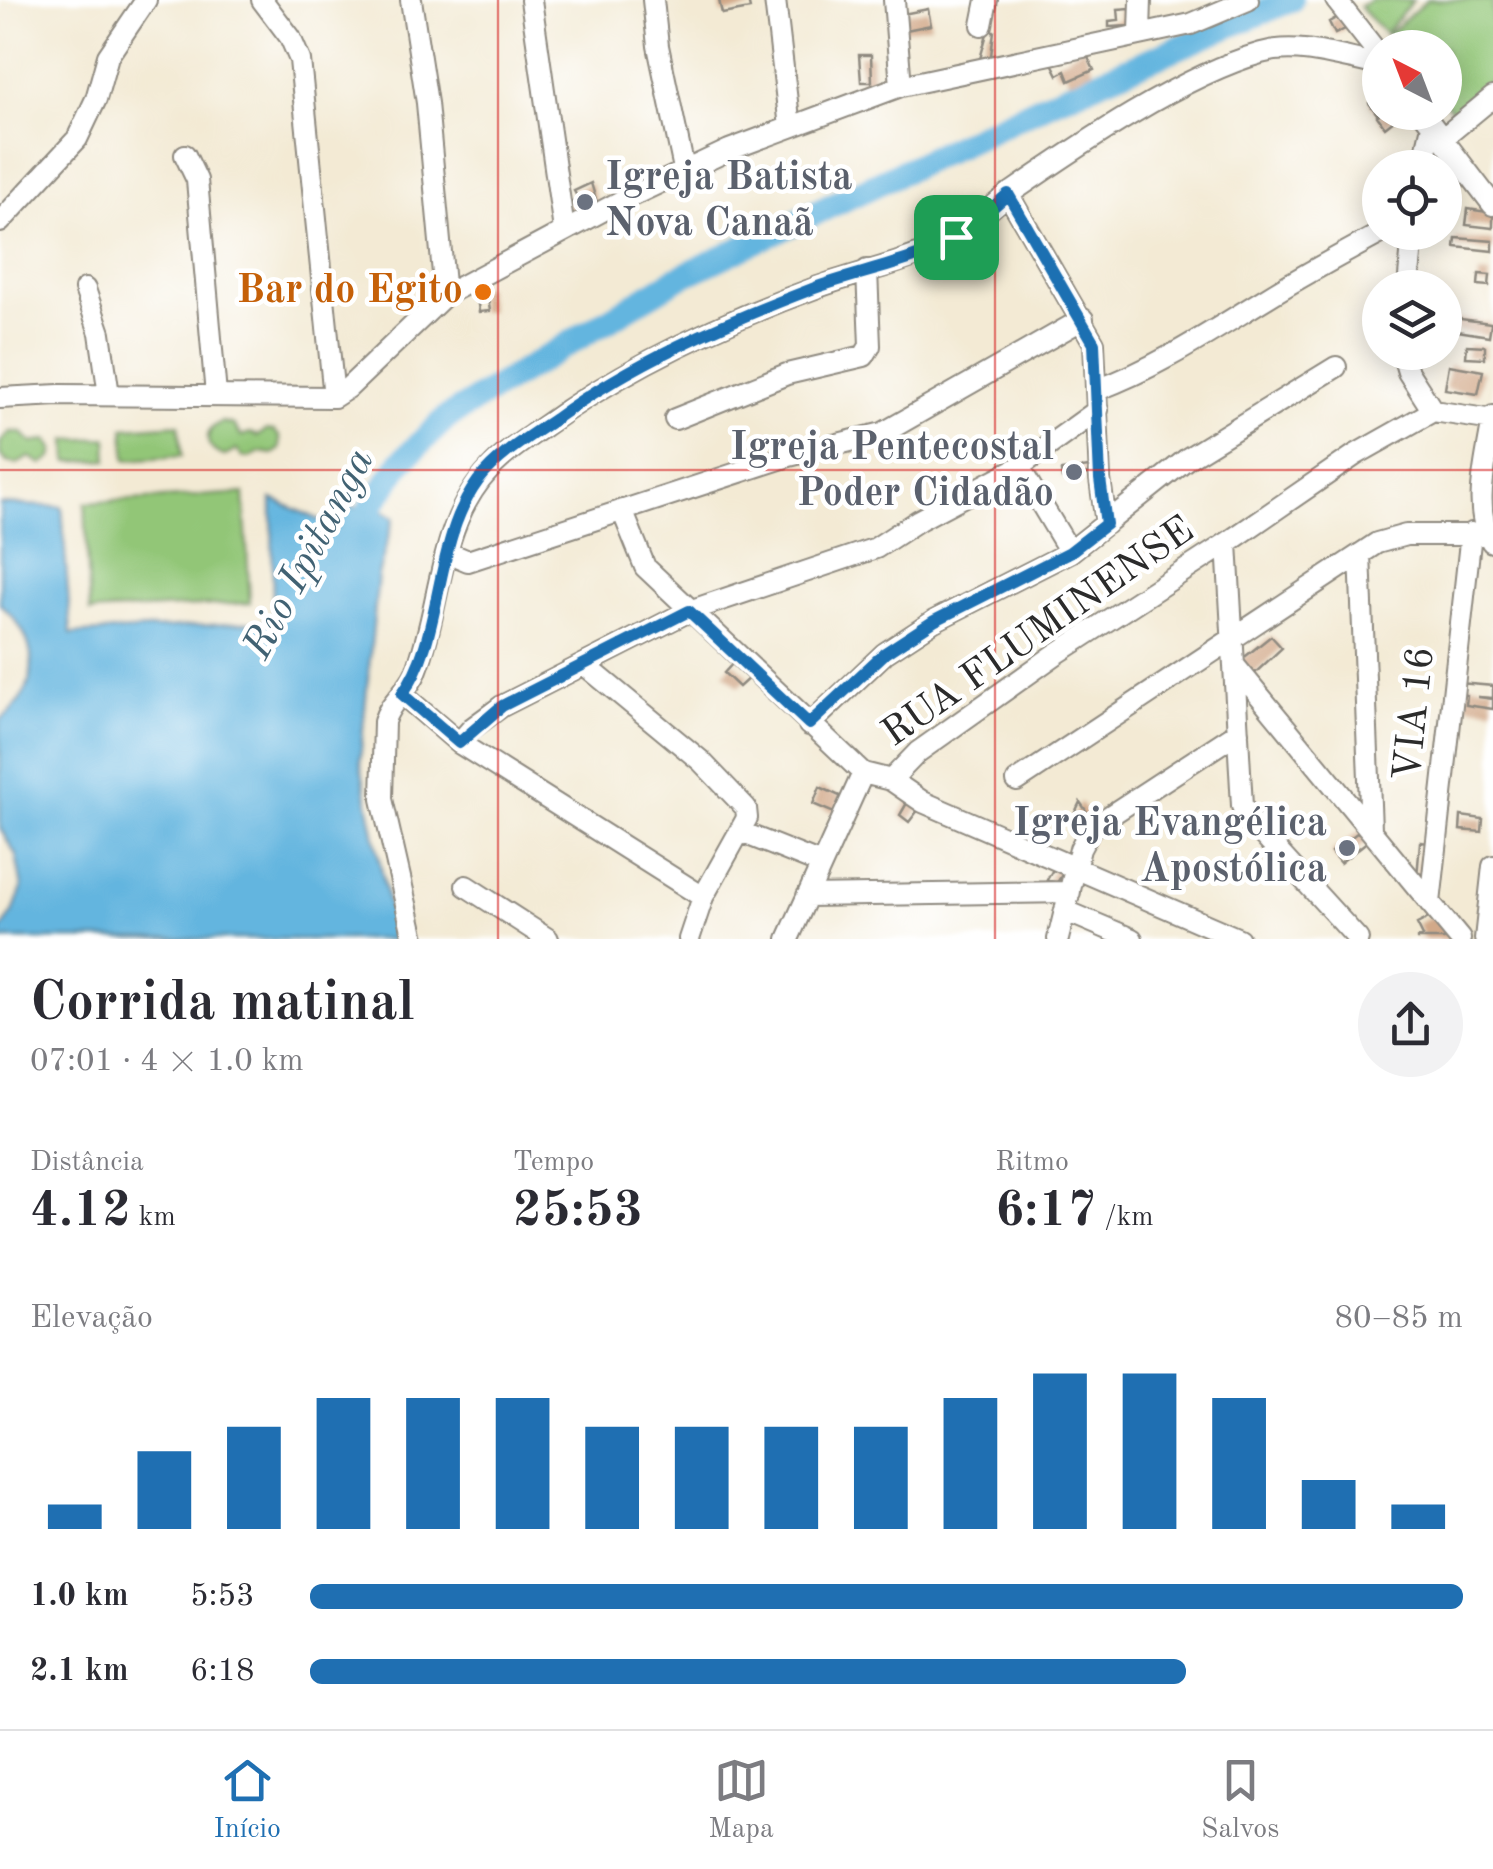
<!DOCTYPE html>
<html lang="pt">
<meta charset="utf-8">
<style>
body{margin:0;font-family:"Old Standard TT",serif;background:#f2f2f3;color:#2b2b33;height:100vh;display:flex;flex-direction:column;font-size:38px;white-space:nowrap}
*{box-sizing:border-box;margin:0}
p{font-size:32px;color:#7c7c81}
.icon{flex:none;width:55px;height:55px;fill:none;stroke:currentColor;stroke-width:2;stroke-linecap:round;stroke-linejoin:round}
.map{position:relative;height:939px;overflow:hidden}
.drawer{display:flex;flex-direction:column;background:#fff;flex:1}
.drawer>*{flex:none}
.needle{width:65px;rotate:318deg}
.tools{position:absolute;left:1362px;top:30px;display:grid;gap:20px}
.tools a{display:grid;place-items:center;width:100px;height:100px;border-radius:50%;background:#fff;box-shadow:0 5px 25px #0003;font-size:50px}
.pin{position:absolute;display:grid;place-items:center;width:85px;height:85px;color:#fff;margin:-42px;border-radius:20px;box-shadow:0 5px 15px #0006}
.round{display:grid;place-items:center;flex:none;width:105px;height:105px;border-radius:52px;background:#f2f2f3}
.headline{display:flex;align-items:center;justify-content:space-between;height:170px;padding:0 30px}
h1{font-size:55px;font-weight:700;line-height:75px}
.stats{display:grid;grid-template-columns:repeat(3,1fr);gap:15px;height:170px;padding:10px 30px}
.stats div{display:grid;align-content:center}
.stats b{font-size:50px;font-weight:700}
.stats small{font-size:28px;font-weight:400}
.stats p{font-size:28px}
.chart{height:280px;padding:20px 30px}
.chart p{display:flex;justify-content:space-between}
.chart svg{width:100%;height:180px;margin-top:10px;stroke:#1f6fb2;stroke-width:6}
ul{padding:0 30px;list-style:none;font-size:32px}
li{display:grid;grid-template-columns:160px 120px 1fr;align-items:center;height:75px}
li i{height:25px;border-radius:12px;background:#1f6fb2}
.tab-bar{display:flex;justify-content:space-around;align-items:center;height:140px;border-top:2px solid #e1e1e2;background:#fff;font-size:28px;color:#7c7c81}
.tab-bar a{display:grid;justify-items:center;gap:5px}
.tab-bar .on{color:#1f6fb2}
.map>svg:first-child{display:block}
.green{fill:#92c677;stroke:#5e7851;stroke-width:2.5}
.water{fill:#63b5df;stroke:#477085;stroke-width:2.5}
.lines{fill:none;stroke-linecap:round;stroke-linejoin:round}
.river{stroke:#63b5df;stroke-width:25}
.building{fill:#d2a989}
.minor-casing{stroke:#8f8a80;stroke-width:24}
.minor{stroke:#fff;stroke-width:20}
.route-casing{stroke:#fff;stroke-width:20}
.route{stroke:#1f6fb2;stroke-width:12}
.grid{fill:none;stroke:#d62828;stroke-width:2.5;stroke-opacity:0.55}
.worship-dot{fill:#6b7280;stroke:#fff;stroke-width:4}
.food-dot{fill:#e8710a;stroke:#fff;stroke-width:4}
.labels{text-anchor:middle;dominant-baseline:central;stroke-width:9;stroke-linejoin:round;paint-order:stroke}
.worship-label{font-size:40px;font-weight:bold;fill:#5b616d;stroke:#fff;text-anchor:end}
.food-label{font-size:40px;font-weight:bold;fill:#c56008;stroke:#fff;text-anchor:end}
.street-label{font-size:40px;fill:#2b2b2b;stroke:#fff}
.water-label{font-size:42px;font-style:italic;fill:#416273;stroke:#fff}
</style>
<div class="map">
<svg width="1493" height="939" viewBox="0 0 1493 939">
<rect width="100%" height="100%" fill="#fff"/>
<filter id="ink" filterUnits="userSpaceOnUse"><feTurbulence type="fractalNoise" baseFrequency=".01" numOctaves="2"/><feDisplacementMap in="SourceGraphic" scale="20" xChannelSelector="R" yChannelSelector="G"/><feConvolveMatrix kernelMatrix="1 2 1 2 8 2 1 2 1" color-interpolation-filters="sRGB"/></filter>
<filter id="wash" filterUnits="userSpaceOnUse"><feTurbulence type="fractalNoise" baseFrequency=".0048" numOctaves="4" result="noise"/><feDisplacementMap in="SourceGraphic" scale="40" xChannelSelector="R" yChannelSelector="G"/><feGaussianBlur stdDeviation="2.25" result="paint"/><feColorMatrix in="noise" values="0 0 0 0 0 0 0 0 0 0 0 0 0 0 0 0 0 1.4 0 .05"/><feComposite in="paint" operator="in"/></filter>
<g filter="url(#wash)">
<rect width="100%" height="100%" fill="#f3ead4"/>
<path class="green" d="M1372,0H1413L1385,34L1359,6Z
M1427,0H1493V79L1454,113L1445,102V48L1398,47L1387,35Z
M223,422L234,425L241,436L250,433L258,436L266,430L274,431L280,437V449L273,454L260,452L249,458L241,456L237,450L225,456C203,451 202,428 223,422Z
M179,424L182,456L126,460L124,428Z
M10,432H21L32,443L47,440L54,450L52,458L42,464L30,457L17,464L7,462L0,455V443Z
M107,438L108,460L68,462L67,440Z
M244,493L250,603L90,612L85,503Z"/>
<path class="water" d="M272,499L338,528L349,504L359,509L364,500L394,517L378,575L360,761L395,939H0V931L13,913L22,888L16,855L0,828V720C44,687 40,639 0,604V504L62,507L71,634L273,621Z"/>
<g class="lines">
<path class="river" d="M361,533L370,508L401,462L446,418L676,279L1056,99L1291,0"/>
</g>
<g id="blocks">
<path class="building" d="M719,0H748L750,9L722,14Z
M1130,8L1131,26L1109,27V21L1119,20L1118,9Z
M928,9L931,25L901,31L898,15Z
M1338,17L1345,29L1335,34L1329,22Z
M988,30L994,31L991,56L980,59Z
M1083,47L1094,70L1069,81L1065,71L1058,75L1053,65Z
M859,55H871L872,82H861Z
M1380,95V111L1377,114L1369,103Z
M1382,112H1404L1385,127L1377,116Z
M1436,148L1446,156L1439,168H1426Z
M1453,163L1461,172L1450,184L1445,179V172Z
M591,183L598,206L573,218L567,205L578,198L574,191Z
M1468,209L1493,213V228L1466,225Z
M1456,238L1493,241V251L1455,247Z
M1479,274L1490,275L1489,286L1478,285Z
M486,286L490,311L479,312L476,290Z
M1453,318L1491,323L1489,336L1451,330Z
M1467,345L1485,346V358L1466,357Z
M1449,365L1483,371L1478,394L1445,389Z
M1089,467L1088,474L1062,478L1061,471Z
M1271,636L1282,648L1253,675L1241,660Z
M734,662L750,677L739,687L724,673Z
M1459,683L1493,686V698L1478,697L1493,699V709L1466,705L1467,695L1458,694Z
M820,787L842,797L834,813L813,804Z
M911,796L922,805L909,822L900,815Z
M1080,802L1090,816L1079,826L1071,821Z
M1461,816L1483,819L1482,832L1460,830Z
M1361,830L1368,841L1340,863L1331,852Z
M1420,842L1430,843L1425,878L1417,877Z
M1056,864L1066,868L1057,883L1047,880Z
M1433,916L1452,939H1416L1423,936L1417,924Z"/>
</g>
</g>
<g filter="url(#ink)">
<use href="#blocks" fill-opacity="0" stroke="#8f8a80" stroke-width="2.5"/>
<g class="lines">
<g class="minor-casing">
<path id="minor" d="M262,0L290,37L300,60L334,397
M411,0L427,103L445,295
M531,0L564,230
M653,0L658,46L684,169
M775,0L790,127
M894,0L901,86
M1336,0L1380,56
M982,25L987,0
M1140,33L1141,0
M1422,112L1493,205
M1442,139L1493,97
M185,155L197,180L216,395
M1422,168L1432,126
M1008,194L1094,343L1100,479L1106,524
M0,222L77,139L96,99L108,56L146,0
M1408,288L1413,232
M85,289L100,333L109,395
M1402,352L1408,372L1433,411L1493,420
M1097,390C1159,367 1212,331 1268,297C1305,274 1344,253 1383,232
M0,398L59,395L334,397L348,388L445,295L621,201L729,150L901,86L1191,24L1248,0
M675,419L787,374L864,356L870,346L867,270
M1019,467L1070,552
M622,510L645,567L863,773L891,780L923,802L1239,939
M1492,542C1470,508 1489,453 1493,416
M1227,543L1242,806L1253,824L1358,939
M447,552L468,561L789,456L883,433L1083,319
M1360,554L1371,829
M586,666L701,761L746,808L747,818L703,897L689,939
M1235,666L1460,939
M402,694L459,743L703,897
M809,725L885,653L934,621L1070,552L1188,458L1336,367
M459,743L472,728L502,706L689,611L876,548L919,520L1019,467L1098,410
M891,780L918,752L1056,654L1227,543L1355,455L1433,411
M1017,781L1377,543L1406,535H1487
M741,832L821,864
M466,886L548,939
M807,896L1070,892
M1430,903L1471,533
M1066,911L1132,939
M414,939L382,799L384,722C389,702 408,691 416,672C442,605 437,524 490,469C505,452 525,440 543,427C626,367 722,322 818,287C860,272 906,263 946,242C970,230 989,207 1012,192C1080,145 1183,75 1261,53C1299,42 1342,58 1380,65
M788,939L863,773
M1058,939L1080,849L1091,828L1238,732
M1485,939L1493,866"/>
</g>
<use href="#minor" class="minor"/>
</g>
</g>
<g class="lines" filter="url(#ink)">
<g class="route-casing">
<path id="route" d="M1008,194L1094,343L1100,479L1106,524L1070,552L934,621L885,653L809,724L689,611L502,706L459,743L402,694C444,638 432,543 478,481C498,455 528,437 555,419C632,363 723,323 812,289C856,272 915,263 955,238C974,225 991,209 1008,194Z"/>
</g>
<use href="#route" class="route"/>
</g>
<path class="grid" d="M498,0V939M995,0V939M0,470H1493"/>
<g class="worship-dot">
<circle cx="585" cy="202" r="10"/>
<circle cx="1074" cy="472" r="10"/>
<circle cx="1347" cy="848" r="10"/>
</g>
<circle class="food-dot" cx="483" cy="292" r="10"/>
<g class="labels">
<g class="worship-label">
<text x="605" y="179" text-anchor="start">Igreja Batista<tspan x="605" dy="46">Nova Canaã</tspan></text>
<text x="1054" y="449">Igreja Pentecostal<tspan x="1054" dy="46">Poder Cidadão</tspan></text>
<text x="1327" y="825">Igreja Evangélica<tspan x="1327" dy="46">Apostólica</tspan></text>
</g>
<g class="food-label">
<text x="463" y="292">Bar do Egito</text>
</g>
<g class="street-label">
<text transform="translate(1039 633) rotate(-35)">RUA FLUMINENSE</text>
<text transform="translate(1416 714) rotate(-84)">VIA 16</text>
</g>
<g class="water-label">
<text transform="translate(310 554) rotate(-62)">Rio Ipitanga</text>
</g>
</g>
</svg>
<div class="tools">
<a><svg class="needle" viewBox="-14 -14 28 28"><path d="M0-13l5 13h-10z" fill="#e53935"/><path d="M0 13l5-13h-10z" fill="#7c7c81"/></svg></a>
<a><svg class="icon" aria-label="locate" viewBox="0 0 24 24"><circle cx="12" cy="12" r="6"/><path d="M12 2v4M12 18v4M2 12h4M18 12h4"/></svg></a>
<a><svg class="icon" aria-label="layers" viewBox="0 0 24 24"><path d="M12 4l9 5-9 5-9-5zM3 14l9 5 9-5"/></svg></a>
</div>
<div class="pin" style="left:956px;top:237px;background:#1e9e55"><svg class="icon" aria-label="arrive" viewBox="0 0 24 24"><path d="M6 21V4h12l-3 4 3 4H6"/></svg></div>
</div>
<section class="drawer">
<div class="headline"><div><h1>Corrida matinal</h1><p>07:01 · 4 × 1.0 km</p></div><a class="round"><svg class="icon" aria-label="share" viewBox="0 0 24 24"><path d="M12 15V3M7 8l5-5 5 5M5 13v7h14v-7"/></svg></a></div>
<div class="stats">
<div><p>Distância</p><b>4.12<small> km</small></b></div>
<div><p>Tempo</p><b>25:53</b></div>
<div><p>Ritmo</p><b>6:17<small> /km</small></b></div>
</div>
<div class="chart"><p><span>Elevação</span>80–85 m</p>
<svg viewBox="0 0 160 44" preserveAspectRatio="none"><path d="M5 44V38M15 44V25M25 44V19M35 44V12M45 44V12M55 44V12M65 44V19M75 44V19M85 44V19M95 44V19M105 44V12M115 44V6M125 44V6M135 44V12M145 44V32M155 44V38"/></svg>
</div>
<ul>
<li><b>1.0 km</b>5:53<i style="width:100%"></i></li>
<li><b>2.1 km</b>6:18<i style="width:76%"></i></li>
</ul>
</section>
<nav class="tab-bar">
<a class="on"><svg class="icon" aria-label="home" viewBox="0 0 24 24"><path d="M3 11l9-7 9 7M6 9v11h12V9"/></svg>Início</a>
<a><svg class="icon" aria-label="map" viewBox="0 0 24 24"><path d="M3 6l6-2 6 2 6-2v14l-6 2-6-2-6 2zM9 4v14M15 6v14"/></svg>Mapa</a>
<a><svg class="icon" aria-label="saved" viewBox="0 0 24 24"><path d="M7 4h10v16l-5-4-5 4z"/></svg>Salvos</a>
</nav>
